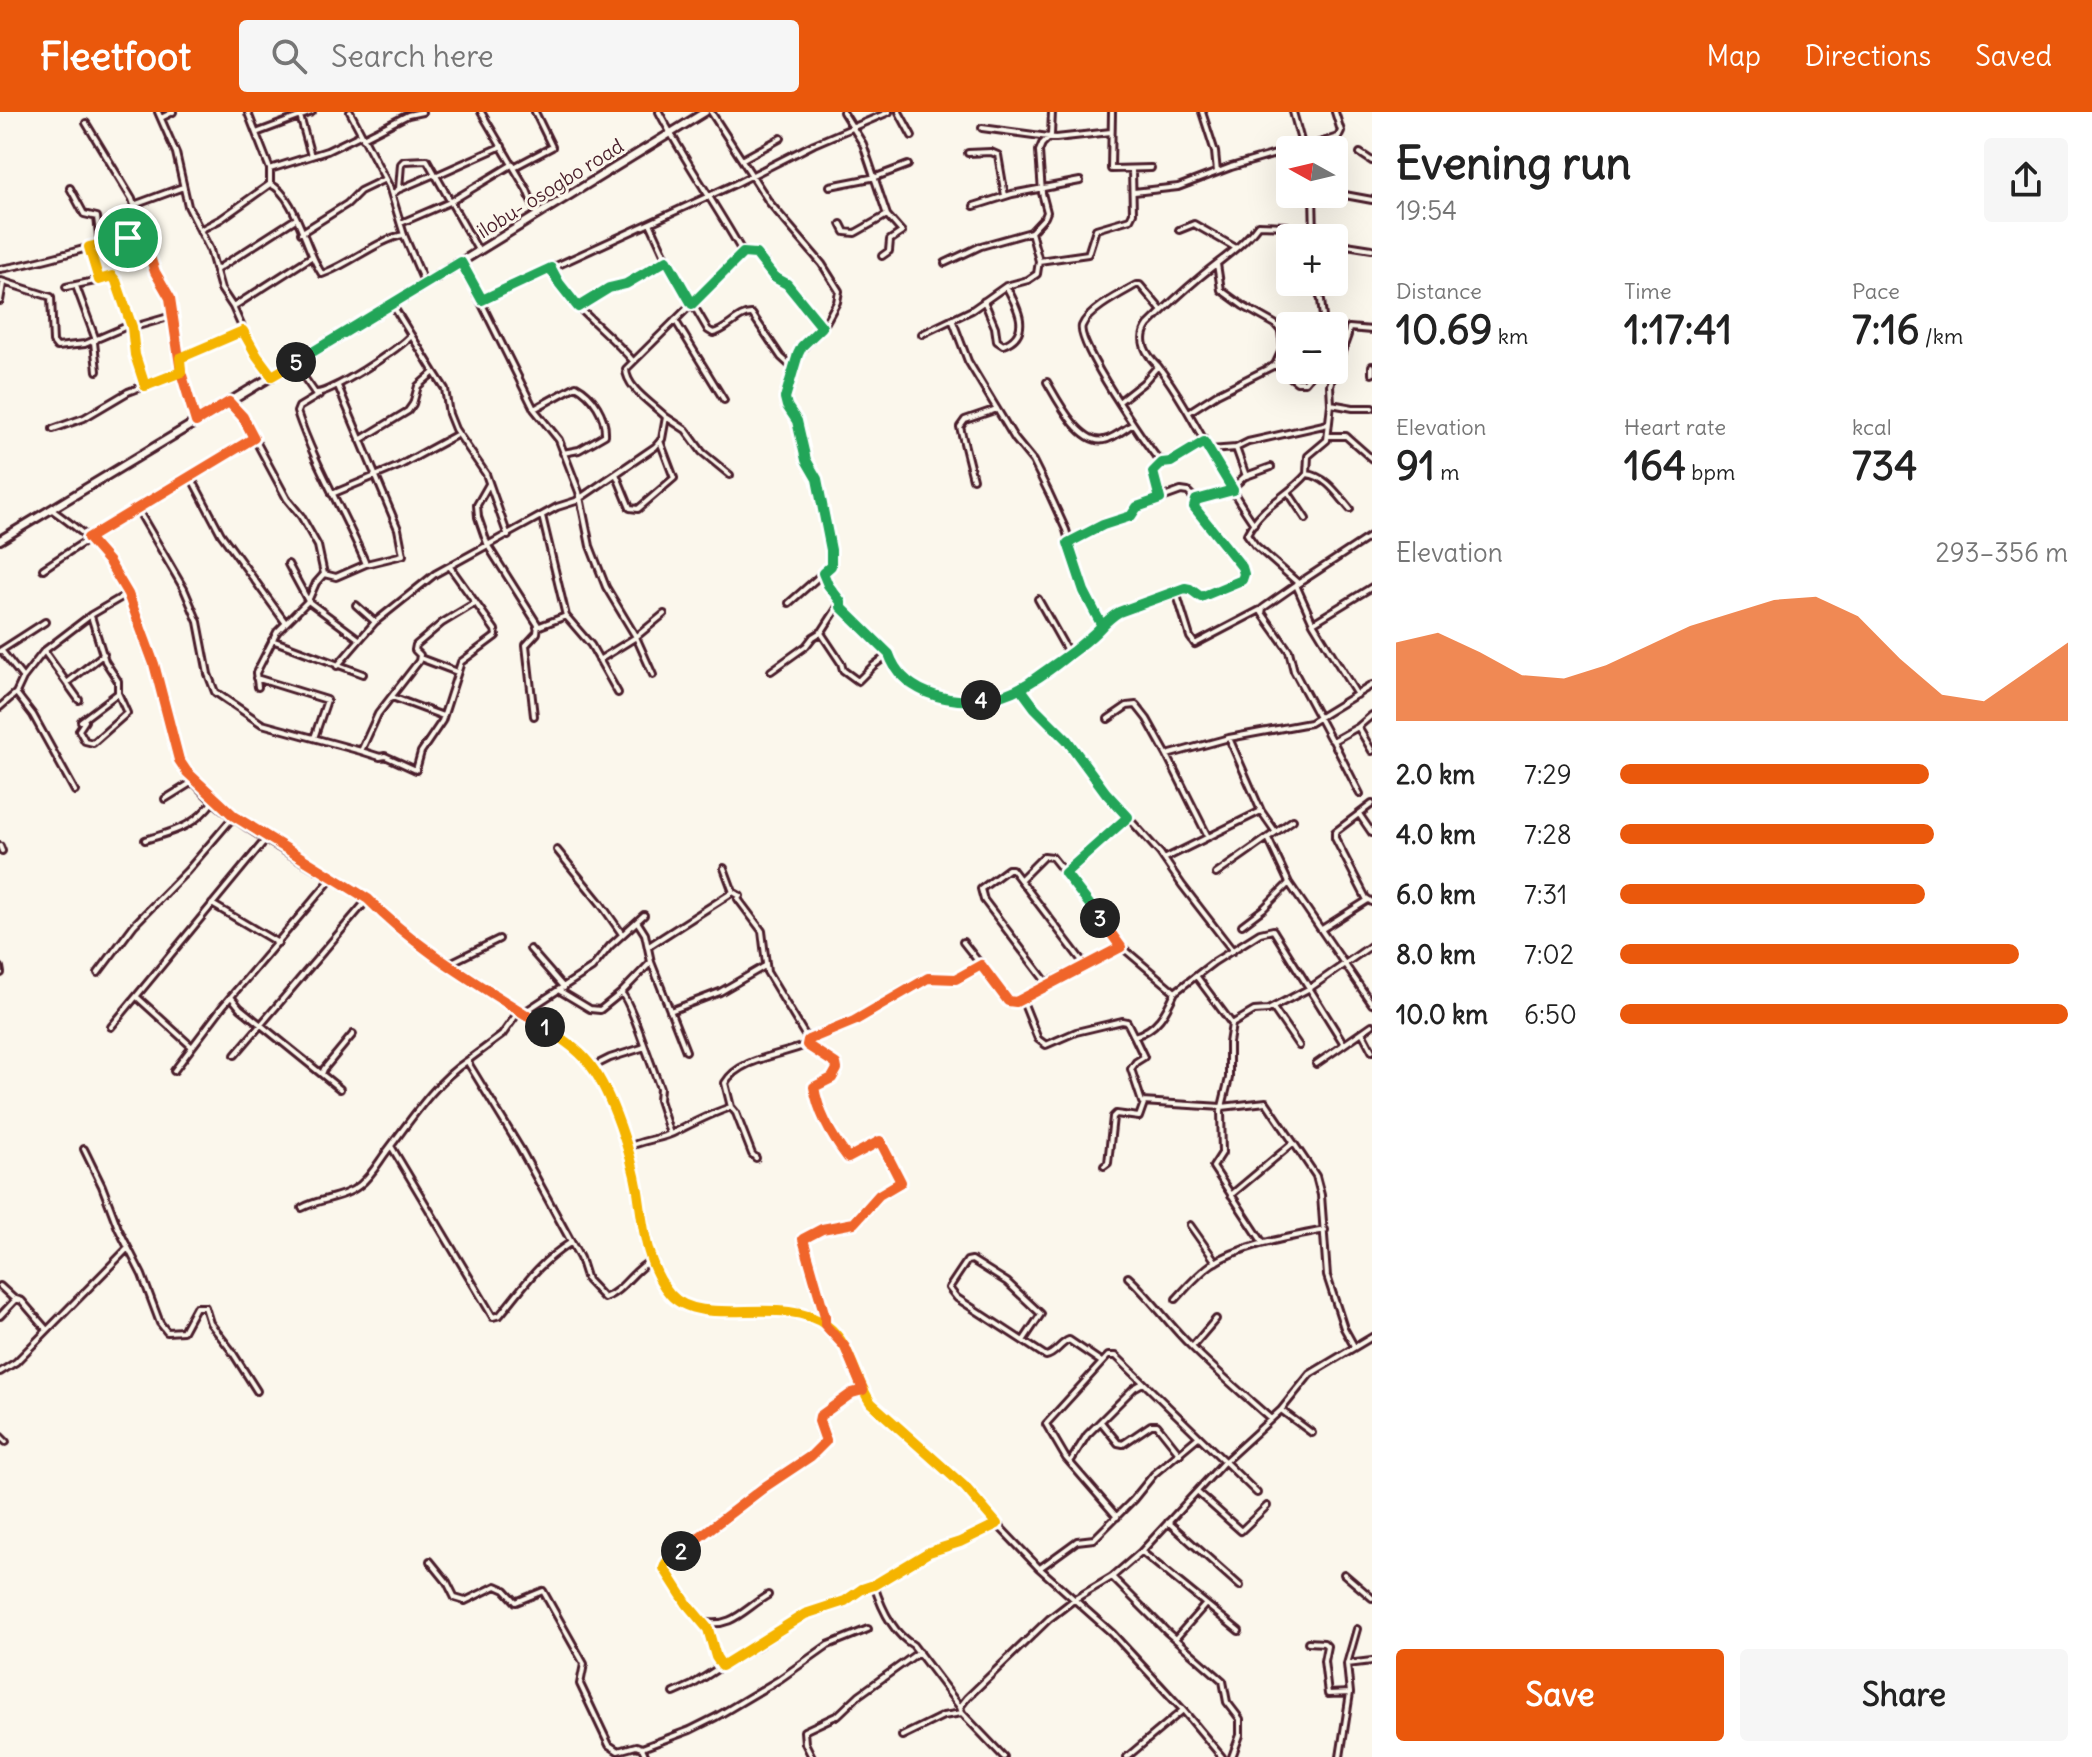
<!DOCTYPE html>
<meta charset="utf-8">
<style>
body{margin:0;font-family:Delius,sans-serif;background:#f6f6f6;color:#222;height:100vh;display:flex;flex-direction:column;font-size:30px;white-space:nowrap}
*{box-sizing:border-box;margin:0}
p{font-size:26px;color:#767676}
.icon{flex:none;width:44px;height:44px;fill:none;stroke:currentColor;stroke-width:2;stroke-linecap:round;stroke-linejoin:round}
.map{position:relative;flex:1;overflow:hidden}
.drawer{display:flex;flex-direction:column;background:#fff;width:720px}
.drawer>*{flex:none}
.needle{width:52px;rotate:278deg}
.fabs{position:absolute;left:1276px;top:24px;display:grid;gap:16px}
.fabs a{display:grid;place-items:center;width:72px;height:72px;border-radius:8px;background:#fff;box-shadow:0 8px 32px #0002;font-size:40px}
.pin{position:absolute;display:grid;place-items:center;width:68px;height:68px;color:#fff;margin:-34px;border:4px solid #fff;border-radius:50%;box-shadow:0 2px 8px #0007}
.km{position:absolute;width:40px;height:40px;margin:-20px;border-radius:50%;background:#222;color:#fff;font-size:22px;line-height:40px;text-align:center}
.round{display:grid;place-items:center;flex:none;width:84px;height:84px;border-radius:8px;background:#f6f6f6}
.summary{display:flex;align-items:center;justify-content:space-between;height:136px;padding:0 24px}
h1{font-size:44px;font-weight:700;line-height:60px}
.figures{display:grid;grid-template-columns:repeat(3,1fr);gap:12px;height:136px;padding:8px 24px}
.figures div{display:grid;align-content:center}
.figures b{font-size:40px;font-weight:700}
.figures small{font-size:22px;font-weight:400}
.figures p{font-size:22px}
.chart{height:224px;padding:16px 24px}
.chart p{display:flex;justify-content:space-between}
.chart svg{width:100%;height:144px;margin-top:8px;fill:#ea580c;opacity:.7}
.primary-button{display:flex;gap:16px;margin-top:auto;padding:16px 24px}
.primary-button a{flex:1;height:92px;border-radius:8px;background:#ea580c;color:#fff;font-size:32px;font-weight:700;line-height:92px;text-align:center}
.primary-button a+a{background:#f6f6f6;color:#222}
ul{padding:0 24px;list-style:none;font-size:26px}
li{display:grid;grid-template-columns:128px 96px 1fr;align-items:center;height:60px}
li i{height:20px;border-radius:10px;background:#ea580c}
header{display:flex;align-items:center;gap:48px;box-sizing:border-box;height:112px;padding:0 40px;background:#ea580c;color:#fff}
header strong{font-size:38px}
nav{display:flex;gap:44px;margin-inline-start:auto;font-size:28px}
.search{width:560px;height:72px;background:#f6f6f6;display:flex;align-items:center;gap:20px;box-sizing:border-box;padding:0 28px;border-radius:8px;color:#767676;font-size:30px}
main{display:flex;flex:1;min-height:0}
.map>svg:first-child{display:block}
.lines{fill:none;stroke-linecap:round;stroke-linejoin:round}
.minor-casing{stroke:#4a1f2b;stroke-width:10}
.major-casing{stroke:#4a1f2b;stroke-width:12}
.minor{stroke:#fbf7ec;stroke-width:4}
.major{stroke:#fbf7ec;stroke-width:6}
.split-1-casing{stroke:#fff;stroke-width:16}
.split-2-casing{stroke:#fff;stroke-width:16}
.split-3-casing{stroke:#fff;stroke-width:16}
.split-4-casing{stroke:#fff;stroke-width:16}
.split-5-casing{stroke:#fff;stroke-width:16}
.split-6-casing{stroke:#fff;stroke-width:16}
.split-1{stroke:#f0652b;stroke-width:10}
.split-2{stroke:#f5b400;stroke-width:10}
.split-3{stroke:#f0652b;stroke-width:10}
.split-4{stroke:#22a559;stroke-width:10}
.split-5{stroke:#22a559;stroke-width:10}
.split-6{stroke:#f5b400;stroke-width:10}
.labels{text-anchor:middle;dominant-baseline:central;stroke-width:6;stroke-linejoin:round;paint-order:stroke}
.street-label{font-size:20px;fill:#4a1f2b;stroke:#fbf7ec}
</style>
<header>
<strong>Fleetfoot</strong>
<div class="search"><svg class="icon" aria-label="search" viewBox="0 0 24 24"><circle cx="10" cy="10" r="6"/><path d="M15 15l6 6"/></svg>Search here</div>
<nav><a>Map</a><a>Directions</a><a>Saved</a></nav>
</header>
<main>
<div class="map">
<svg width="1372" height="1645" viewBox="0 0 1372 1645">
<rect width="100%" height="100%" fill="#fbf7ec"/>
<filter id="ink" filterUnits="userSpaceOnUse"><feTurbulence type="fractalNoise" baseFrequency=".0125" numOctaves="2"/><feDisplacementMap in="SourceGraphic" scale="16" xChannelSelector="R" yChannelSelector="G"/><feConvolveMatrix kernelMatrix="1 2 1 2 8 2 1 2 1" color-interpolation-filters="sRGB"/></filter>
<g filter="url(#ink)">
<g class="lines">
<g class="minor-casing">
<path id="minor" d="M158,0L176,41L188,94L210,138L221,177L233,195L249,231L272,264
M350,0L389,74L404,123L425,172
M481,0L527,78L537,103
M659,0C684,48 716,93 743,141
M711,0L769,90L822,152L839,179L837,190L826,210L798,242L785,289L797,309L806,348L817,367L831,438V454L823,461L828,473L841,490V495L889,542L900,560L916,576L951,588L998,586L1021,577L1082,533L1111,504L1185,476L1190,477L1201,485L1242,468L1244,462L1242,455L1194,395L1196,388L1233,378
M899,0L912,24
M1112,0L1111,57L1151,56
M1202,0L1215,40L1217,60
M1293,0L1303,36
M300,4L311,44
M161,6L173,0
M86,11L132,87L155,160L170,186L181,260L196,310
M982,16L1056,26L1111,20
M256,21L312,0
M363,26L408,3L422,0
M1304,36L1338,25L1341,19L1335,0
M968,41L991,40L998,43L1005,84
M1360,41L1372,49
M743,47L781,26
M514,55L552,35L535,0
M270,57L327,39L360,23
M435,64L502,34
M270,72C296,83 305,138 322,162C347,154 380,126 404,123
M830,74L876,65L908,53
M70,76L84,102L97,105L100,132
M400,77L435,62
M1134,80L1178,75L1231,55L1303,34
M1334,81L1372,88
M392,82L399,77L401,52L404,49L427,48L478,138
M1313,82L1314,124
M134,93L183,75
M974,94L1012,82L1080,69
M401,111L450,90L513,52
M650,111L667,148L708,218L713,221C727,219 738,201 752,202L781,245L793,256
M841,112L845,120L855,121L887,103L863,32L843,0
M202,117L221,107L270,72V57L248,1
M1179,118L1194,112L1236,136
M301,121L347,92L360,79L385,67
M1334,131L1372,137
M89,136L99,168
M882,144L889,139L890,128L902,120L887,103
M1039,149L1088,142L1096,117L1130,107L1133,101L1132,58
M461,150L534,297L559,328L579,380L590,434L606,475L636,525L653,563
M945,151L981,134L1031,120
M551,156C572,198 604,215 633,249
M0,157C48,150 95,131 143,123
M216,158L294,108
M1,169L51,185L53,230L57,235L85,232L125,215H134L172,204
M1315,170L1321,188L1324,214
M76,174L96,228
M66,175L114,165L132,215L135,243L145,274
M482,188L735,72L814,32L889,0
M0,189L3,172
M984,189L995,215L997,229L1003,233C1033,222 1017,194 1006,174
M233,195L311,145
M578,195L609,176L626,172L667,148
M1162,199L1140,173H1136C1122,181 1088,198 1082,214C1076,231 1145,331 1159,348L1171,350L1204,330
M952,207L968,249L1015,327L1033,349L1049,381L1066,418L1084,479L1102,514
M675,208L724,288
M922,222L972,198L1006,174L1028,168L1037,162L1039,149L1031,120L1045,105L1047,100L1042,81L1039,39L1042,32L1051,23L1052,0
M1348,222L1349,216L1372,218
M1334,225L1348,223L1330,273L1331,292L1353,296H1372
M94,230L97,259
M180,246L243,219
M294,251L315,281C328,283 401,236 411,223L392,192
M1275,253L1297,270H1305L1315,258
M1158,254C1195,303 1218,362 1254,412
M1372,254V262
M434,260L445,277L449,302L455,317L486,362L508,424
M1047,270C1057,287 1080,333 1104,328C1114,326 1125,317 1133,312
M319,283L299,295L297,300C315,353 344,400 366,452
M1120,289L1143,271L1158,254C1146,242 1137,228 1148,213C1164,197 1182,180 1200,165C1220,148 1242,135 1258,113L1287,114L1315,126
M229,290L243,305L287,387L301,404L318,434L324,462
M534,297L576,274C593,283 606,304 605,323L579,338L563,341
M1189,300L1217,282L1275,253L1283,236L1281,219L1275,212L1243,194L1221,178L1217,152
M666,305L686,318L702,340L730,363
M53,317L84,306L128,280L181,260
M1328,324H1346L1372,347
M360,328L408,299L413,292L418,274L434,260L411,223
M1236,336L1246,364L1271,355
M1210,338L1236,336L1248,330L1328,312
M616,362L630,396L638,397L674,366L660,329
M1307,362C1326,364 1338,383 1350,397
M191,365L221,422L285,510
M973,367L960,315L965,308L997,297
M489,372L477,393L478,405L488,434L538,513L537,521L526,533L534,604
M1232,376L1245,364
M1288,380L1306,407
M332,382L399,354L458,322
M1160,387L1153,360L1162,351
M51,397C67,409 85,421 98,436C129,470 151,542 164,587C170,608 171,637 184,657C220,711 313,753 368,787C409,829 461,861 509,892C537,910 572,927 591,954C605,973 626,1026 632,1049C642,1093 640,1152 674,1187C706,1217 790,1178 831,1217C852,1238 854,1268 871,1291L965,1375L997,1412L1039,1456L1112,1521L1183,1598L1222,1645
M138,398L184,477L198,510L208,562L215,580L262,612L361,639L378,602L419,549L420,543L415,538L416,533L442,511L475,491
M542,404L566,504L591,533L618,581
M1068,431L1103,413L1131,404L1137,395L1181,379L1188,380L1196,388
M288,452L308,489L359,527
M43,457C111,411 183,369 254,326
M1298,471L1255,433L1247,422C1262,392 1288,385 1307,362L1308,344L1327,328L1331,292
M1296,473L1263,496L1262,501L1289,539L1294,559L1330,626L1333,629L1358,615L1372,603
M1176,480L1190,525L1195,532L1260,498
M1038,487L1069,542
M841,490L821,521L841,551L843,558L858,569L873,554L889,542
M789,491L823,461
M356,493L375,510
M1313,511L1372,475
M537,515L566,504
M272,528L363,562
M1,538L23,566
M0,539L45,510
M44,539L79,588
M420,546L457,560
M599,548L636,525L664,502
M337,554L375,510L435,462L557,395L576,389L655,335L662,327L666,305C653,292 626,276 626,257L743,141L756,142L762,147L774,165L787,172L822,215
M771,559L806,534L813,525L821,520
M256,566L327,588L314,626
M68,570L104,542
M258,575L256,561L277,520L308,489L316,471L324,462L336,465L366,452L403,443L398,417L338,274
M1021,577L1035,596L1067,628L1106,681L1160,741L1182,773L1233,839
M16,581L33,603L75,679
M1357,583L1313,511L1296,473L1372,423
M392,585L443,604
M0,595L16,581L23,566L44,539L91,503L127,482
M1108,607L1127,594L1136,593L1147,607L1167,643L1229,626L1310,611L1372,573
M81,609L118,581V569L105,549L91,504
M85,609L79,618L85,629L93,631L127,601L118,581
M1358,615L1372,639
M1229,626L1261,699L1275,719
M1333,629L1360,682
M361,639L380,645L385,644L416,658L421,640L442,609L461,550L496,524L495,518L450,455
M1167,643L1208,725
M165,687L194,669
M1372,692L1335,720V726L1366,786L1372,790
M1359,702L1372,721
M1268,726L1289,771L1372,892
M145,728C176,718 193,716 214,688
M0,734L2,739
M557,738L601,792L622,822
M1164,747L1261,699
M724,756L733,780L740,784L738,787L762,819L767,860L808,928L807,933L836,952L837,957L832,966L814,975C818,1001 832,1025 848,1046L880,1029L901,1070L879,1083L854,1111L822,1117L803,1127L825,1204V1213
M1065,761L1128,705
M1216,762L1293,708
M1021,767L1044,744L1052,745L1115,824L1121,835
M212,792L278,831
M638,811L645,822L651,850L686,939
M1242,813L1263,797L1289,771
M1322,817L1368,788L1366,786
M963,830L1010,890L1022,887L1047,871
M649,834L733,780
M530,837L564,876
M448,852L499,827
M1085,853L1012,757H1008L981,777L984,788L1047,871L1113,840L1122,835L1175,880L1214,850L1260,821L1273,818L1344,932
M0,855L1,861
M98,861L134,813L187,759L234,704
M1197,865L1232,912
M560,879L590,897L600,898L621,881L651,850
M137,885L191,934
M232,886L240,896L340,977
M1022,887L1038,927L1046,933L1076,920L1122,909L1127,910L1134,924C1157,918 1166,900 1175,880
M1273,896L1299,934
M519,899L502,923L467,949L520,1036L580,1146L587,1168L604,1186C623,1180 633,1157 652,1148
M670,899L720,880L765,854
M523,901L592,856L610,834L644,803
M111,915L266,727
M1362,920L1372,939
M1134,924L1144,945L1136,950L1131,957L1142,990L1222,995L1266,990L1316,1064L1321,1083L1327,1164L1344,1216L1354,1234
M808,928L854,909L928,866L956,867L981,853
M645,935L660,976L659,988L670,1022
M235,943L368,787
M1316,952L1372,913
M592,955L610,946L645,935C641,924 628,886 621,881
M174,959L223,894L333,765
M322,962L324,957L353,922
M731,995L725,971C738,947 782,943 806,933
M391,1034L493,1205L500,1203C525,1173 536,1153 570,1131
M627,1036C642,1027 662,1028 677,1019C695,1010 712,1001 731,995L736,1001L752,1042L756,1046
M84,1037L102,1074L118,1116L142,1163L160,1211L167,1220L183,1219L196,1195H205L210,1211L231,1238L257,1279
M1104,1054L1108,1051L1113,1005L1116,1002L1139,1005L1144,991
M1231,1083L1293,1031
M302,1096C320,1086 343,1087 360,1073C372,1063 378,1051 387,1039C410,1009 435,970 467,949
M1190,1113L1216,1150
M1263,1131L1213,1055L1222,1041L1221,999L1229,966V931L1232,912L1254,899L1268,898L1310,876L1372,833
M1128,1165C1153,1188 1168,1212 1192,1235C1217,1260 1244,1283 1271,1307
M0,1174L13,1186L22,1189L47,1218
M1176,1187C1187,1175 1198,1162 1212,1152C1241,1133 1290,1125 1325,1118
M0,1204L16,1187
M1023,1229L1041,1202L1007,1170L972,1148L967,1149L949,1176L957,1186L1046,1244C1055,1243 1060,1231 1069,1228L1100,1249
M1192,1235L1216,1207
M0,1260L16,1250L127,1137
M863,1278L852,1281L820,1304L819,1309L826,1329L811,1344L766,1374L666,1451L664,1456L687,1492L708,1517L716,1545L722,1554L756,1535L805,1502L845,1489L862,1477L874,1473L929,1440L976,1423L997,1412
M1281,1298L1312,1321
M1101,1310L1118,1331L1123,1332L1151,1313H1157L1180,1342
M0,1324L6,1330
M1070,1350L1087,1323L1134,1276L1143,1271
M1197,1380L1241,1419L1267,1394
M1117,1405L1066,1346L1046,1312L1108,1244H1116L1257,1381
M1168,1410L1240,1474
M1142,1440L1239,1519
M430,1449L447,1470L455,1486L465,1489L496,1474L505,1478L516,1490L543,1479L584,1552L580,1572L609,1633L618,1639L636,1634L642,1636L646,1645
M1040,1456L1077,1429L1094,1427L1133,1388L1154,1362L1197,1326
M1344,1462L1372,1486
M1112,1465L1167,1520L1223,1569L1227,1590L1240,1607V1623L1232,1645
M874,1473C881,1495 892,1521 913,1533L960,1595
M703,1510C732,1517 745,1496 768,1483
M1175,1527L1205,1493
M1308,1530L1324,1531L1327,1534L1324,1549L1328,1582L1350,1581
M1347,1552L1372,1549
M674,1581L692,1573L722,1554
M902,1624L943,1604L962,1601
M642,1636L690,1618L716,1605L780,1567L828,1533L868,1517
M812,1645L805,1631L804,1619L838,1603L859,1583L919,1540
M1004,1645L962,1601L960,1595L967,1586L1049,1507L1075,1487L1112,1465L1141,1440L1223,1351L1281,1298L1310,1262L1372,1225
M1127,1645L1183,1598
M1340,1645L1350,1581L1347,1552L1357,1517"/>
</g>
<g class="major-casing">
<path id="major" d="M0,428L425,172L705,0"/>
</g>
<use href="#minor" class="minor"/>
<use href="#major" class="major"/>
</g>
</g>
<g class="lines" filter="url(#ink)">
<g class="split-1-casing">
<path id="split-1" d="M128,126L143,123L155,160L170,186L181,260L196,310L229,290L243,305L254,326L88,426L109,450L128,482L154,552L179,648L187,660L234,704L368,787C418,839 485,876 545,915"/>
</g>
<g class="split-2-casing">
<path id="split-2" d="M545,915C561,927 579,937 591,954C612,982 632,1044 638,1079C643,1113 646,1154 670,1182C701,1218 783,1181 826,1213C852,1232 854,1267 871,1291L965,1375L997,1412L960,1430L929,1440L874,1473L862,1477L845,1489L805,1502L722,1554L716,1545L708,1517L687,1492L664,1456L666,1451L681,1439"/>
</g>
<g class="split-3-casing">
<path id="split-3" d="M681,1439L766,1374L811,1344L826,1329L819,1309L820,1304L852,1281L863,1278L845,1235L825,1213V1204L803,1127L822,1117L854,1111L879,1083L901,1070L880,1029L848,1046C832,1025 818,1000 814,975L832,966L837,957L836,952L807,933L808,928L854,909L928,866L956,867L981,853L1008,889L1016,890L1121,835L1100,806"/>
</g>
<g class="split-4-casing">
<path id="split-4" d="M981,588C1021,584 1060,551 1090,525C1100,517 1107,507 1119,500L1185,476L1190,477L1201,485L1242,468L1244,462L1242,455L1194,395L1196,388L1233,378L1204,330L1171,350L1162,351L1153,360L1160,387L1137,395L1131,404L1103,413L1068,431L1084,479L1102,514C1079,539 1048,555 1021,577L1035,596L1067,628L1106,681L1128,705L1065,761L1100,806"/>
</g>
<g class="split-5-casing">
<path id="split-5" d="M296,250L461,150L482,188L551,156L559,171L578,195L609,176L626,172L667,148L692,192L743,141L756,142L774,165L787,172L822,215L802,234L798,242L785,286L787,294L797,309L806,348L817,367L831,438V454L823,461L828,473L841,490V495L889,542C902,580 946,591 981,588"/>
</g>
<g class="split-6-casing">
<path id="split-6" d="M128,126L89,135L99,168L112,164L116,169L132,215L135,243L145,274L181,260L180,246L243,219L257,244L272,264L296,250"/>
</g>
<use href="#split-1" class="split-1"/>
<use href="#split-2" class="split-2"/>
<use href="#split-3" class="split-3"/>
<use href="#split-4" class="split-4"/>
<use href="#split-5" class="split-5"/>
<use href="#split-6" class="split-6"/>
</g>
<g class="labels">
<g class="street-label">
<text transform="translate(550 76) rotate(-32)">ilobu- osogbo road</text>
</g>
</g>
</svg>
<div class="fabs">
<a><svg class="needle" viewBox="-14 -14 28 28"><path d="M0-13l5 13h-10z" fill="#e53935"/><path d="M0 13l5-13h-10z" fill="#767676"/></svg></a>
<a>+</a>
<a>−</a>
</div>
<div class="pin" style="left:128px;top:126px;background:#1e9e55"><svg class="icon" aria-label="arrive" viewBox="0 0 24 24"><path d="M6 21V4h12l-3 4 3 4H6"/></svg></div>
<b class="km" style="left:545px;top:915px">1</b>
<b class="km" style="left:681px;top:1439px">2</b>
<b class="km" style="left:1100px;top:806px">3</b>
<b class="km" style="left:981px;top:588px">4</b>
<b class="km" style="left:296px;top:250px">5</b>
</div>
<section class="drawer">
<div class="summary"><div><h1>Evening run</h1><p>19:54</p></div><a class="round"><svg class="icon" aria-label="share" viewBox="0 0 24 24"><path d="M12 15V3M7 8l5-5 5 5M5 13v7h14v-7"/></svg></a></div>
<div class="figures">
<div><p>Distance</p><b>10.69<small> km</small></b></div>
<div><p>Time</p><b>1:17:41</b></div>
<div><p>Pace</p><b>7:16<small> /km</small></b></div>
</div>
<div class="figures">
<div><p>Elevation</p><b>91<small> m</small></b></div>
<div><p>Heart rate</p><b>164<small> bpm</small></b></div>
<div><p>kcal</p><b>734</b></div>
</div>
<div class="chart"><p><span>Elevation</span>293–356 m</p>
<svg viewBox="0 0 160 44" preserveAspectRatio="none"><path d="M0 44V20L10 17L20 23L30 30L40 31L50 27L60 21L70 15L80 11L90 7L100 6L110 12L120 25L130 36L140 38L150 29L160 20V44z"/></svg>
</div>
<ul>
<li><b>2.0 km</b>7:29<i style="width:69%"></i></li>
<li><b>4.0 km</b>7:28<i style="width:70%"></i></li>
<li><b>6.0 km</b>7:31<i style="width:68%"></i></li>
<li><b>8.0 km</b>7:02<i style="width:89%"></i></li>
<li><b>10.0 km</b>6:50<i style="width:100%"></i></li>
</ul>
<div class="primary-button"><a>Save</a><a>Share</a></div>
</section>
</main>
